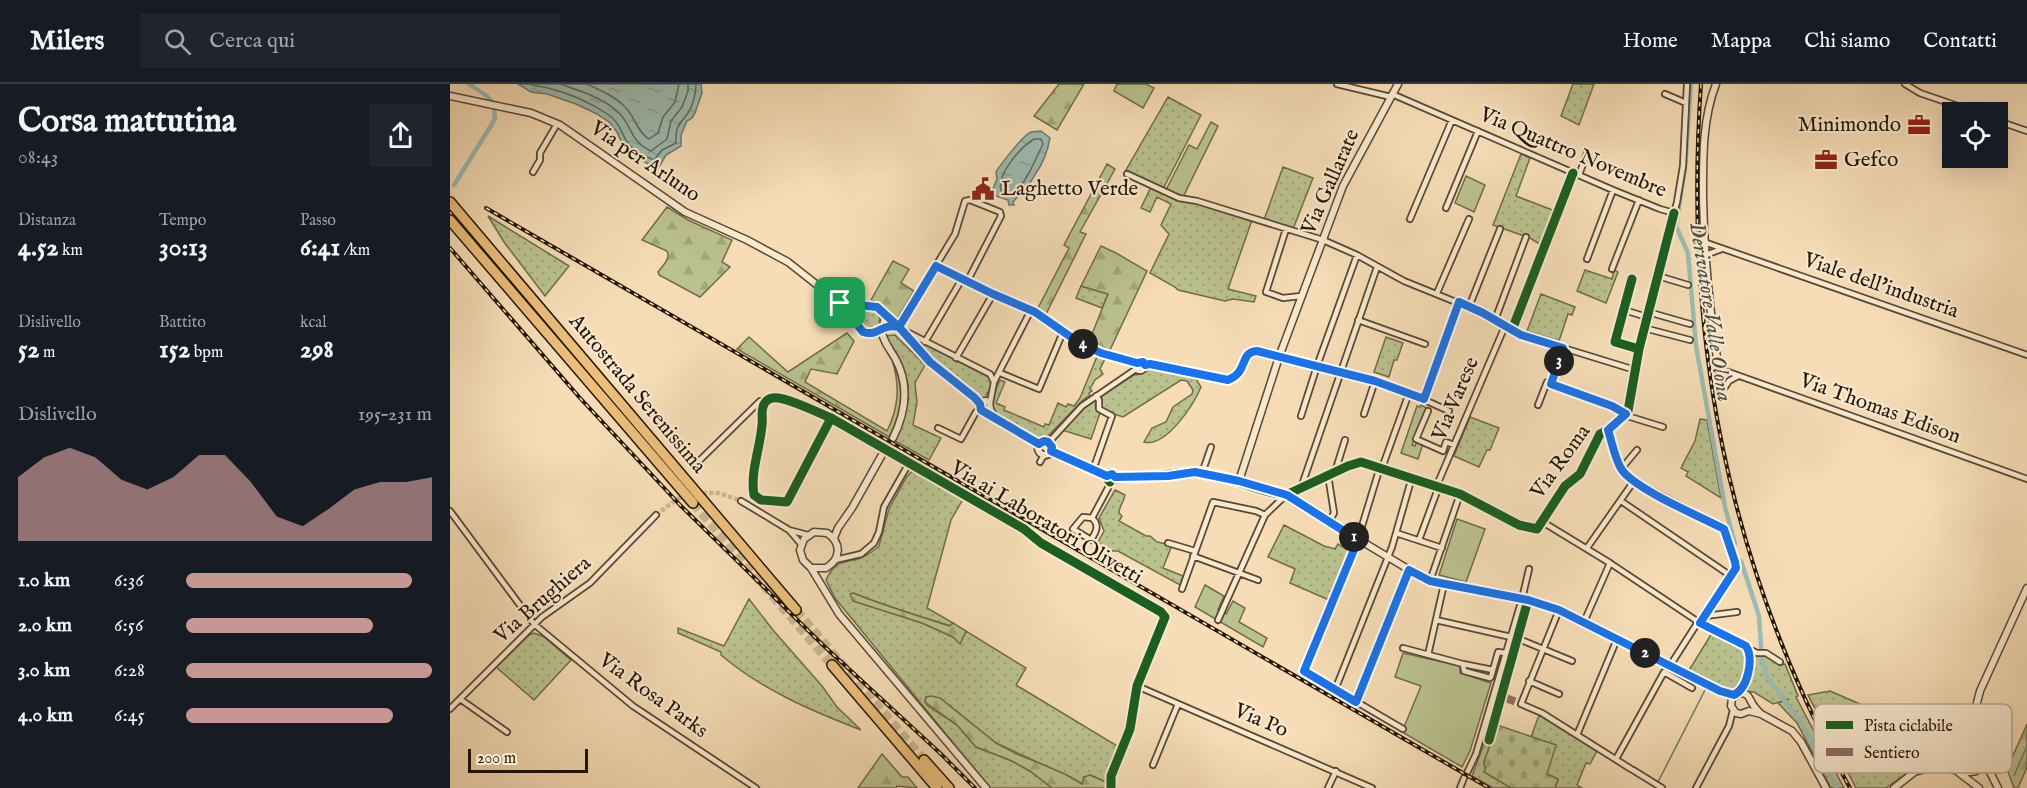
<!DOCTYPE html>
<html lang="it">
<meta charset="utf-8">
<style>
body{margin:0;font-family:"IM FELL English",serif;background:#20242c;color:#f1f3f6;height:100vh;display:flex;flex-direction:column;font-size:22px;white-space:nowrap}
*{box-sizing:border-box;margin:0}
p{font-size:20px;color:#9ea1a6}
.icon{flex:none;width:33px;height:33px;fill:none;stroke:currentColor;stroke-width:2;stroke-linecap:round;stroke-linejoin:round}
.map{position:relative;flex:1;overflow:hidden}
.panel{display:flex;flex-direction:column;background:#171b24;width:450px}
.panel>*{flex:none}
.tools{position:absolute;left:1492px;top:18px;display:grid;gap:12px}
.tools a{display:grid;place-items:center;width:66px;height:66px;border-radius:0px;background:#171b24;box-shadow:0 6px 24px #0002;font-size:30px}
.scale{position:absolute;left:18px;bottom:15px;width:120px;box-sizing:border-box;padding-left:6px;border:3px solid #251605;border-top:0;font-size:16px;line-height:21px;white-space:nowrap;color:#251605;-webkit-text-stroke:4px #f9e9d0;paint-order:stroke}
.pin{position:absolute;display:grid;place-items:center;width:51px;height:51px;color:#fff;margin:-26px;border-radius:12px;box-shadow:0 3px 9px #0006}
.km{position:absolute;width:30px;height:30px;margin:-15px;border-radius:50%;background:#222;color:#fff;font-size:16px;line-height:30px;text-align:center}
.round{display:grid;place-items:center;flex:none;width:63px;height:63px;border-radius:0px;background:#20242c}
.head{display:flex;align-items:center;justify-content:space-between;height:102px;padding:0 18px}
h1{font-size:33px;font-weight:700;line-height:45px}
.stats{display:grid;grid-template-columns:repeat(3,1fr);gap:9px;height:102px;padding:6px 18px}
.stats div{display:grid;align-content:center}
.stats b{font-size:26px;font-weight:700}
.stats small{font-size:16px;font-weight:400}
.stats p{font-size:16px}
.chart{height:168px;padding:12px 18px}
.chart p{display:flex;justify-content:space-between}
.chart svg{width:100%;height:108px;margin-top:6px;fill:#c59692;opacity:.7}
ul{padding:0 18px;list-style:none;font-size:20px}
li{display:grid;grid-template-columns:96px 72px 1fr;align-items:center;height:45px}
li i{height:15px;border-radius:8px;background:#c59692}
header{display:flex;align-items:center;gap:36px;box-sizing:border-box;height:84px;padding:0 30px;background:#171b24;border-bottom:2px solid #363941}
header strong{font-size:28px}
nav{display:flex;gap:33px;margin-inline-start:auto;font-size:21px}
.search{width:420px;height:54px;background:#20242c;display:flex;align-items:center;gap:15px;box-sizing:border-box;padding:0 21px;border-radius:0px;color:#9ea1a6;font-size:22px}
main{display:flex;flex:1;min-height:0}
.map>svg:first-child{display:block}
.grass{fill:url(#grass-dots);stroke:#706c4a;stroke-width:1.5}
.forest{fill:url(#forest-firs);stroke:#706c4a;stroke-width:1.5}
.cemetery{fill:url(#cemetery-stones);stroke:#706c4a;stroke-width:1.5}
.garden{fill:#bac290;stroke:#706c4a;stroke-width:1.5}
.water{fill:url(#water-ripples);stroke:#6d796d;stroke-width:1.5}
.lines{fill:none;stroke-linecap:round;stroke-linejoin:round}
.shore{stroke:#61685c;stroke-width:1.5}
.stream{stroke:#6d796d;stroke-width:1.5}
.canal{stroke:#9dbbb2;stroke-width:4.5}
.minor-tunnel{stroke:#ccb593;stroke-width:4.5;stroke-dasharray:4.5 2;stroke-linecap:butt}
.tertiary-tunnel{stroke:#ccb593;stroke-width:6;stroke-dasharray:6 3;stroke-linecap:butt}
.motorway-tunnel{stroke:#ccb593;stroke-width:9;stroke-dasharray:9 4.5;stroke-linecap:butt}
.minor-casing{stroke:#594832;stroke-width:8}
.tertiary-casing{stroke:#594832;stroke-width:9}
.motorway-casing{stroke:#251605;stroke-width:12}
.minor{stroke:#f9e9d0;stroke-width:4.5}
.tertiary{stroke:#f9e9d0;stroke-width:6}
.motorway{stroke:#ebbe7c;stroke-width:9}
.rail-casing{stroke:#251605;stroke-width:4}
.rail{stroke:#f9e9d0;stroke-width:1.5;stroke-dasharray:4.5;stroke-linecap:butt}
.quiet{stroke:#8d6e63;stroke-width:8;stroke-dasharray:15 8;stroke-linecap:butt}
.cycleway-casing{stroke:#f9e9d0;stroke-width:13}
.cycleway{stroke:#1b5e20;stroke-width:9}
.route-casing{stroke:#fff;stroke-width:12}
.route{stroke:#1a73e8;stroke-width:8}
.labels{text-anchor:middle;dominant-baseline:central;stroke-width:4.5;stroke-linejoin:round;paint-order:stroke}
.poi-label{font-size:21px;fill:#251605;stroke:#f9e9d0;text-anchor:start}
.street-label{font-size:21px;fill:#251605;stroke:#f9e9d0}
.water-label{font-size:22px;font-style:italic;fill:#4f5042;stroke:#f9e9d0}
.key{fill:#f9e9d0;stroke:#b9aa93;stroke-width:1.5}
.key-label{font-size:16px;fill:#251605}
</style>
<header>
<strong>Milers</strong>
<div class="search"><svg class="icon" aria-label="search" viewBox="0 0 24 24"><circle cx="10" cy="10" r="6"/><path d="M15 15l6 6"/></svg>Cerca qui</div>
<nav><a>Home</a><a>Mappa</a><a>Chi siamo</a><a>Contatti</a></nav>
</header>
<main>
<section class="panel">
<div class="head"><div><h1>Corsa mattutina</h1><p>08:43</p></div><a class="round"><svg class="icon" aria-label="share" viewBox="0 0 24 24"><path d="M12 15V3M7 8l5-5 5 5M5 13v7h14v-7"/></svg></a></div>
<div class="stats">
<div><p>Distanza</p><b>4.52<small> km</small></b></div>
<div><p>Tempo</p><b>30:13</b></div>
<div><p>Passo</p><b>6:41<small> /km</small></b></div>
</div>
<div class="stats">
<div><p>Dislivello</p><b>52<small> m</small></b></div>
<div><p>Battito</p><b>152<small> bpm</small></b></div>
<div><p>kcal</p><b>298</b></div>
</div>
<div class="chart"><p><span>Dislivello</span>195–231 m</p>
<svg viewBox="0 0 160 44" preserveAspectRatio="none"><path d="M0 44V18L10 10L20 6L30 10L40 19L50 23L60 18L70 9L80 9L90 20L100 34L110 38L120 31L130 23L140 20L150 20L160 18V44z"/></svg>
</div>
<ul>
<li><b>1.0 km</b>6:36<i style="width:92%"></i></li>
<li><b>2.0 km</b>6:56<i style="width:76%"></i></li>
<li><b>3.0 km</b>6:28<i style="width:100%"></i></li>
<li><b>4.0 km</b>6:45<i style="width:84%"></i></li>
</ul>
</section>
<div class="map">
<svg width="1577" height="704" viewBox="0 0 1577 704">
<defs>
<pattern id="grass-dots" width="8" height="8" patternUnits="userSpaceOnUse" patternTransform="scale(1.5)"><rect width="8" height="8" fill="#bac290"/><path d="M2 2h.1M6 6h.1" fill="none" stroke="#a0a67b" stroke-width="1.8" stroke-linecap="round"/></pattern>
<pattern id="forest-firs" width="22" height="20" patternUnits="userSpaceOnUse" patternTransform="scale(1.5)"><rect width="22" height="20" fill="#bac290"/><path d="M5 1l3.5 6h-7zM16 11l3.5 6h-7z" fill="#a0a67b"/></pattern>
<pattern id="cemetery-stones" width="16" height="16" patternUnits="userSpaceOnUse" patternTransform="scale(1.5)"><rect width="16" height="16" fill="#bac290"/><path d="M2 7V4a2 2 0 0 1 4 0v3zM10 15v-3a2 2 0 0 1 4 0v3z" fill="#a0a67b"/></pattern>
<pattern id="water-ripples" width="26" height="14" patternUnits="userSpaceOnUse" patternTransform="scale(1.5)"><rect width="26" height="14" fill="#9dbbb2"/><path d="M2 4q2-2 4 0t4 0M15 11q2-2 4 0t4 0" fill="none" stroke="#87a098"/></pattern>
</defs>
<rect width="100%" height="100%" fill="#f6ddb7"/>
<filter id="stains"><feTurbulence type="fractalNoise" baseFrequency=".00333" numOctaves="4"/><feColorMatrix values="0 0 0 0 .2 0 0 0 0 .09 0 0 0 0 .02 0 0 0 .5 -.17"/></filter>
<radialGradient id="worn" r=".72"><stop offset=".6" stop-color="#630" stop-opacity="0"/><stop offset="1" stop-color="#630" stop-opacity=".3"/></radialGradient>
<path class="grass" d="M1123,0H1144L1129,41L1111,32Z
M718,13L751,31L713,105L676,86Z
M1071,70L1080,74L1066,112L1105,127L1091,161L1080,154L1043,141Z
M833,83L863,94L843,145L814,136Z
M701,103L733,118L747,119L802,136L778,205L806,212L804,218L783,215L775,217L728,206L725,203L700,189L719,150L711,141L721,120L707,113L700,128L691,124Z
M38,132L119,182L95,212L54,158Z
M1135,186L1162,195L1164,186L1168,188L1156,219L1127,207Z
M631,202L658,210L652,224L626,214Z
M1091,210L1125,223L1122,231L1118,230L1109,257L1077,247Z
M408 235a12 12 0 1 1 24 0a12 12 0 1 1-24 0Z
M445,251L475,281L465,299L467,318L463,341L491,354L479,376L445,357C459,327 465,302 448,272C444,265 439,260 435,252Z
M459,252L539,293L543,299L535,314L529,313L481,275Z
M936,253L953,259L947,276H944L939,293L924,288Z
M648,270L656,273L650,285L653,290L645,296L640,305L642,307L639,309L640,311L633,316L596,354C584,357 575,349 566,343C561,339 554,339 549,335C537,325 545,307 550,296L555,298L546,319L555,323L554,326L594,343L595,340L599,341L608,319L616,323L618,320L624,322L630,314Z
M701,284L746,295L751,303C744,320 716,364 694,358L702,344L716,338L723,323L742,310L743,306L737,297L731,296L673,333L651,326L641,355L612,346L634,323L684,291L693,289Z
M1020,333L1049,344L1040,366H1037L1029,383L1004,372Z
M1250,335L1257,336L1271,414L1236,392L1238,388L1231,384L1245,357Z
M461,388H468L513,415L501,436L477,524L503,539L501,542C468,532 435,522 403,509V517L472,539L503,553L510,559L516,547L576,584L566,601L669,663L656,698L640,691L632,700L622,694L546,659L490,614L476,613L475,618L478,622L507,641L526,663L560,676L580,687L602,704H540L385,514L376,496C384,478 391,479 408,475C416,473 423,467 429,462L439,425L456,394Z
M665,406L675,411C674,418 669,422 669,429L672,432L669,437L696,452H700L707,458L722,461L713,484L733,492L730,501L668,467H654L646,462L654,447L649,434Z
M834,441L874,462L885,465L888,460L900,467L879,516L840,499L845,485L818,473Z
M299,515L323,546L372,602L387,623L411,646C362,627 312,606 271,571V568L228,549V544L274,562Z
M84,549L94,553L121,576L84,616L46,583L79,551Z
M1262,549L1308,572L1315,571L1331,581L1335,580L1348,612L1346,613L1394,704H1381L1347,639L1328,619L1339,615L1323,620L1304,608L1284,607L1263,601L1238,588Z
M1380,607L1456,640L1482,654L1484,666L1479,674L1436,704H1406L1358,611Z
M1089,631L1147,667L1140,680L1136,679L1127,701L1132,704H1105L1108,695L1096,691L1105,661L1081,653Z
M1035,657L1041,658L1034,678L1036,683L1034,688L1061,704H1043L1022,692Z"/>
<path class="forest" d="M609,0H634L607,46L584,32Z
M657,80L665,85L630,148L636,150L595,232L587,226L619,164L614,161Z
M217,123L238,136L282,156L272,178L280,183L250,213L209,191L208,188C213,181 221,175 217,167L192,156Z
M651,162L666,169L697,187L659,268L638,260L658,210L631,202Z
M443,177L459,185L451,199L464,207L446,237C436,231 434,219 421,216Z
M397,249L404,257L387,290L361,285L355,298L437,347C449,323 450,301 442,276C455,305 454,325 439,353L287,265L299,253L338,288Z
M403,509C435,522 468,532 500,542L503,539L516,547L510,560L503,553L472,539L403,517L400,510Z
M481,612L490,614L546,659L567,670L615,690L632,700L634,693L640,691L656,698V704H602L580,687L560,676L526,663L507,641L475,618L476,613Z
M1577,640V683L1568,704H1564L1557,685Z
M432,670L452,693H458L467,704L447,702L446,704H408Z"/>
<path class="cemetery" d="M1047,641L1106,661L1097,690L1108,695L1105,704H1061L1034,688L1036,683L1034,682V678Z"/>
<path class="garden" d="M667,0H696L704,4L693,24L664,7Z
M761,38L768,42L733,113L716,106L739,61L747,65Z
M1016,92L1035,101L1024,128L1005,119Z
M971,321L977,324L962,361L965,362L967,357L973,360L968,375L951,369L967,322L970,323Z
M1007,435L1035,445L1016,498L989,491Z
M755,501L774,512L768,526L776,530L783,517L795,524L789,538L817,554L813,563L745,523Z
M953,569L1010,582V589L1041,599L1020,667L1012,683L952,648L971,602L945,593Z"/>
<path class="water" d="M68,0H251L252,9L245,29L242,34L237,37L231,51V62L216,71L206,88L198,80L174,64L167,48L159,38L147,30L126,20L97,10L81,8Z
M591,47L600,54C598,65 593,79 586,89C582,97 576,101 577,111L573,112L571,109L563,118L564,121H559L558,116L546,112L543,105L547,95L546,88C551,80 573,51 581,48C584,47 588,48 591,47Z"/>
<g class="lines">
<path class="shore" d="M80,0C86,3 92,2 98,4C119,9 141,19 159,31C169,38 171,48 177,58C183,67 195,72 204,76L212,66L226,59C225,42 229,41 238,29C243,22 246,8 246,0
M110,0C130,7 154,14 169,29C183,43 180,58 201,67L217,55L221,37L232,23L238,7V0
M137,0C150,6 164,12 174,22C185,32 187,48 199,55L208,49L213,33L225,18L229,0
M584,55H591L593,60L580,87L570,104L563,110L552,109C544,92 571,63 584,55Z"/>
<path class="stream" d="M1249,534L1252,527
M1251,542L1259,547
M1564,692L1577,662
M1208,698L1255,606"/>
<path class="canal" d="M19,0L37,12L41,17
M1241,0L1235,84L1226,142L1238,169L1246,262L1275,423L1285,460
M4,101L42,40L45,34L44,27
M1291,477L1309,532L1312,576L1316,591L1352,640L1387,704"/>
<path class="minor-tunnel" d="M246,409H269L291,417
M206,431L227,415L236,412"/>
<path class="tertiary-tunnel" d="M433,369L443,354"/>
<path class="motorway-tunnel" d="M243,419L382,581
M346,526L474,676"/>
<g class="minor-casing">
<path id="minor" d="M887,0L941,13
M1455,0L1470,9L1525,28
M942,10L1163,106L1210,125L1224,129
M1215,10L1236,19
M1548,37L1577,47
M83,88L90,76V69L107,40
M677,90L729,114L747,117L873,156L907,171L954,197L1033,229L1071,251L1185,286
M1129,91L1137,69
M996,124L1028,47
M960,135L1002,36
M836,145L816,208L833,214L851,212
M1254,158L1577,271
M1255,171L1272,165
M1137,175L1163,106
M485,182L581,226
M1162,185L1189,116
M1208,192L1238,201
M1182,195L1165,258L1189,265
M987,209L1019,135
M1019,223L1050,145
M1174,226L1197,233
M1198,228L1240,240
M908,236L975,260
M1045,236L1076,153
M449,243L505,150L515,117L520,116L550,128L551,132L517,198
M1194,244L1240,256
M1062,246L1123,89
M459,249L540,290L544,298
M475,258L512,195
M506,274L543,210
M685 282a5 5 0 1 1 10 0a5 5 0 1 1-10 0Z
M695,281H700L778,296L788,290L800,268L807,267L925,297L959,309L999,327
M1273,286L1577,395
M550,289L589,305L613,248
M1101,300L1113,264
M1275,303L1279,297L1288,292
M974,315L1009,218
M540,319L544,298L581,226L585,228L628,258L651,269L687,278
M1088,321L1097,298L1162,322L1176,330
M978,327L966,355L993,367L996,358L1004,361
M914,330L925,297
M1174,331L1213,343
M851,332L867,282L907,171
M381,334L337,418L311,416L304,411C300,388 310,365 312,341C313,336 311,328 313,323C314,318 319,314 323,314C334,312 369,329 381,334L574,445L591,459L711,528L715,533L687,602L680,645L661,692V704
M488,344L511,355L526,328L531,325
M1158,347L1171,385L1184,397L1274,445L1285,478V484L1250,539
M599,358L632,322L686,285
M250,376L310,317H316
M590,378L594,371
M932,384L959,309
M1171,385L1187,366
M643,386L662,332L649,325V316L646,312
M885,388L895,356
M752,389L761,363
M878,391L884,429L879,438
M987,401L1055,242
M853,404V398L927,183
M291,417L339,446L358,451
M1171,417L1281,492
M0,427L84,540L183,622L306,704
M633,433L642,434C650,441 646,448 641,456L623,445Z
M642,434L658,404L660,398
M1091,437L1160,479L1250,539L1307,569H1316L1330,578
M339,446L351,460
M946,449L992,464
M906,454L912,442L930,383
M908,456L854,587L953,645
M969,456L989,402
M718,459L745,467
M1137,464L1184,397
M743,472L808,496
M385,476L411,470L424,459L429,448L434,423L459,379
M980,497L1010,410
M732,505L763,418L806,427L815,431
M1109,526L1071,620L1092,629L1181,685
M1255,532L1287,528
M768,536L815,431L836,411L904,379H917L989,402L1010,410L1069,441L1087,445L1115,402L1130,390L1150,350L1162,344L1178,327L1189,265L1227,118L1233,82L1237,0
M986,536L1061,553
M1134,538L1160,479
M1069,555L1122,577
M953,564L1013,580
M978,571L994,500
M1223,577L1248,538
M1043,586L1013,580L1014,587L1040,594L1041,593L1048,568L1056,569
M1079,597L1109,610
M687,602L922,704
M885,606L942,463L962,393
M1289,609C1298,599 1303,574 1296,562
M10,615L57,648
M906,618L959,486
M0,625L92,533L140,499L206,431
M1127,651L1167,555
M1166,675L1214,588L1242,604
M703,681L728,620
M1183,686L1212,704
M1017,689L1026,670L1072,515L1079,485
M878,704L886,687
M1010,704L1014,694
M1246,704L1279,642L1283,626"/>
</g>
<g class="tertiary-casing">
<path id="tertiary" d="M1266,0C1252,36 1253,76 1253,114C1254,167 1259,221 1267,274L1273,286
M0,12L81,29L110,41L235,128L297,156L338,178L390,219L406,237
M391,219L413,222
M406 236a14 14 0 1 1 28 0a14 14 0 1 1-28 0Z
M434,230L449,243L480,277L525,314L530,320
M431,245C433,257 439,264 445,274C460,301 456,328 443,354
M545,334L540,325L539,318L535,317L531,318L530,322L531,326L542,333L589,360
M588 364a7 7 0 1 1 14 0a7 7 0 1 1-14 0Z
M601,367L657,392
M665,393L664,396L661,398L656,394L660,389C685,400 719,387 747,388C778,390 807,409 836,411L841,415L973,494L980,497L1078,516L1109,526L1220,582L1270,607L1284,611
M789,397L829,273L893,102L948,0
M384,454L388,444L402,424L433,369
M361,484H376C391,475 392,459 377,449L364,448L354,455L350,466L353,476L361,484L389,530L536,704
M1311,630C1308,627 1304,623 1302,619C1298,612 1298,609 1289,609L1282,614L1281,622L1286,629L1291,630L1299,627L1311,630L1342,647L1351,658L1376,704
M1489,648L1505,651
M1513,651L1522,638L1530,607L1577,504
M1537,676L1526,687C1509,691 1494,686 1490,668L1495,658L1502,653L1516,651L1529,656L1536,664L1540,688L1548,704
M1468,687L1480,683L1499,684
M1508,688L1529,704
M1444,704L1490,668"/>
</g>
<g class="motorway-casing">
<path id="motorway" d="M0,118L346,526
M0,136L243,419
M382,581L487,704
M474,676L499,704"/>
</g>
<use href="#minor" class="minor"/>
<use href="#tertiary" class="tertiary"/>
<use href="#motorway" class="motorway"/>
<g class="rail-casing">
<path id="rail" d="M1251,0C1233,252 1277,482 1400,704
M36,124L1039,704
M0,164L130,314L230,421L374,562L491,670L525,704"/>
</g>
<use href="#rail" class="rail"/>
<path class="quiet" d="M1051,612L1071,620"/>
<g class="cycleway-casing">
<path id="cycleway" d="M1182,195L1165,258L1189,265
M1062,246L1123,89
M381,334L337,418L311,416L304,411C300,388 310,365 312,341C313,336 311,328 313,323C314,318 319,314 323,314C334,312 369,329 381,334L574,445L591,459L711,528L715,533L687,602L680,645L661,692V704
M660,398L656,393L660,389C685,400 719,387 747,388C778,390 807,409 836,411L898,382L911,378L1010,410L1069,441L1087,445L1115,402L1130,390L1150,350L1162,344L1178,327L1189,265L1224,129
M1039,656L1078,516"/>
</g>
<use href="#cycleway" class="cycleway"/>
</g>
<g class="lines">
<g class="route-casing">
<path id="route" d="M390,219L427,223L449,243L480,278L525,314L530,320L531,326L589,360L594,357L598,358L602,363L601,367L657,392L662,390L665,393L718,392L745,388L789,397L837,411L908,456L854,587L906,618L959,486L980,497L1078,516L1109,526L1270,607L1284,611C1298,604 1304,575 1296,562L1250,539L1286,484L1285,478L1274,445C1251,433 1185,405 1172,386C1165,376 1162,358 1158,346L1176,330L1162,322L1101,300L1113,264L1071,251L1033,229L1009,218L974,315L925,297L807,267C789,268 799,288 778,296L700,280L695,281L693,278L687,279L651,269L628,258L585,228L543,210L486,182L449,243C430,239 429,253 413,248L390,219"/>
</g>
<use href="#route" class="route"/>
</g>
<defs>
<g id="office-bare" transform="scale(1.8)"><path d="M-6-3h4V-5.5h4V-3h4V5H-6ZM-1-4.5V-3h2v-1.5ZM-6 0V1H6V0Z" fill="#8f2418" stroke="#f9e9d0" stroke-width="2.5" paint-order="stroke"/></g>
<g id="civic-bare" transform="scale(1.8)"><path d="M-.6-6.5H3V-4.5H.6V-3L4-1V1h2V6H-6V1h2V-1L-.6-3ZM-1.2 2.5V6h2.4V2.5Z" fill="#8f2418" stroke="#f9e9d0" stroke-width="2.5" paint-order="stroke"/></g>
</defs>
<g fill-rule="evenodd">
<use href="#office-bare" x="1469" y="41"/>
<use href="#office-bare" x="1376" y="76"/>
<use href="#civic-bare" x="533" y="105"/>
</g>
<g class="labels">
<g class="poi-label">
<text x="1451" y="41" text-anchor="end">Minimondo</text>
<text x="1394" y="76">Gefco</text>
<text x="551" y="105">Laghetto Verde</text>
</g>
<g class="street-label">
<text transform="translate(1123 69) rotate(23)">Via Quattro Novembre</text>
<text transform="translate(195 78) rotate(34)">Via per Arluno</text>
<text transform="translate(881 98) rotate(-66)">Via Gallarate</text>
<text transform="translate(1431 202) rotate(19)">Viale dell'industria</text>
<text transform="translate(187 310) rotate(50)">Autostrada Serenissima</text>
<text transform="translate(1006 315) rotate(-67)">Via Varese</text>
<text transform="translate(1430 325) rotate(20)">Via Thomas Edison</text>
<text transform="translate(1111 378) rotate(-54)">Via Roma</text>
<text transform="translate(596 439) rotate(31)">Via ai Laboratori Olivetti</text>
<text transform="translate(93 516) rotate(-41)">Via Brughiera</text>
<text transform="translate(203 612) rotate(36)">Via Rosa Parks</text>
<text transform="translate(811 637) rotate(23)">Via Po</text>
</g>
<g class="water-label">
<text transform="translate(1260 228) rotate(81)">Derivatore Valle Olona</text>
</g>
</g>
<rect x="1364" y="620" width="198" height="69" rx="9" class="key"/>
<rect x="1376" y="637" width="27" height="8" fill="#1b5e20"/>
<rect x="1376" y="664" width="27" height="8" fill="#8d6e63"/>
<g class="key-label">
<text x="1414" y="647">Pista ciclabile</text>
<text x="1414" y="674">Sentiero</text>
</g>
<rect width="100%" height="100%" filter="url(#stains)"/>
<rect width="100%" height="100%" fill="url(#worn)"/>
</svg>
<div class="tools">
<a><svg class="icon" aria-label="locate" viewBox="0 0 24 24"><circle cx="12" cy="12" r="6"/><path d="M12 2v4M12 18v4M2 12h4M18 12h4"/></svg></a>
</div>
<div class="scale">200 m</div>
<div class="pin" style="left:390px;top:219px;background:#1e9e55"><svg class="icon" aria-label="arrive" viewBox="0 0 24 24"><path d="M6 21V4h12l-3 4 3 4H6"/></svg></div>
<b class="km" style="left:904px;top:453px">1</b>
<b class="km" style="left:1195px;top:569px">2</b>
<b class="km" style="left:1109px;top:277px">3</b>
<b class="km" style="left:633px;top:260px">4</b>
</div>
</main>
